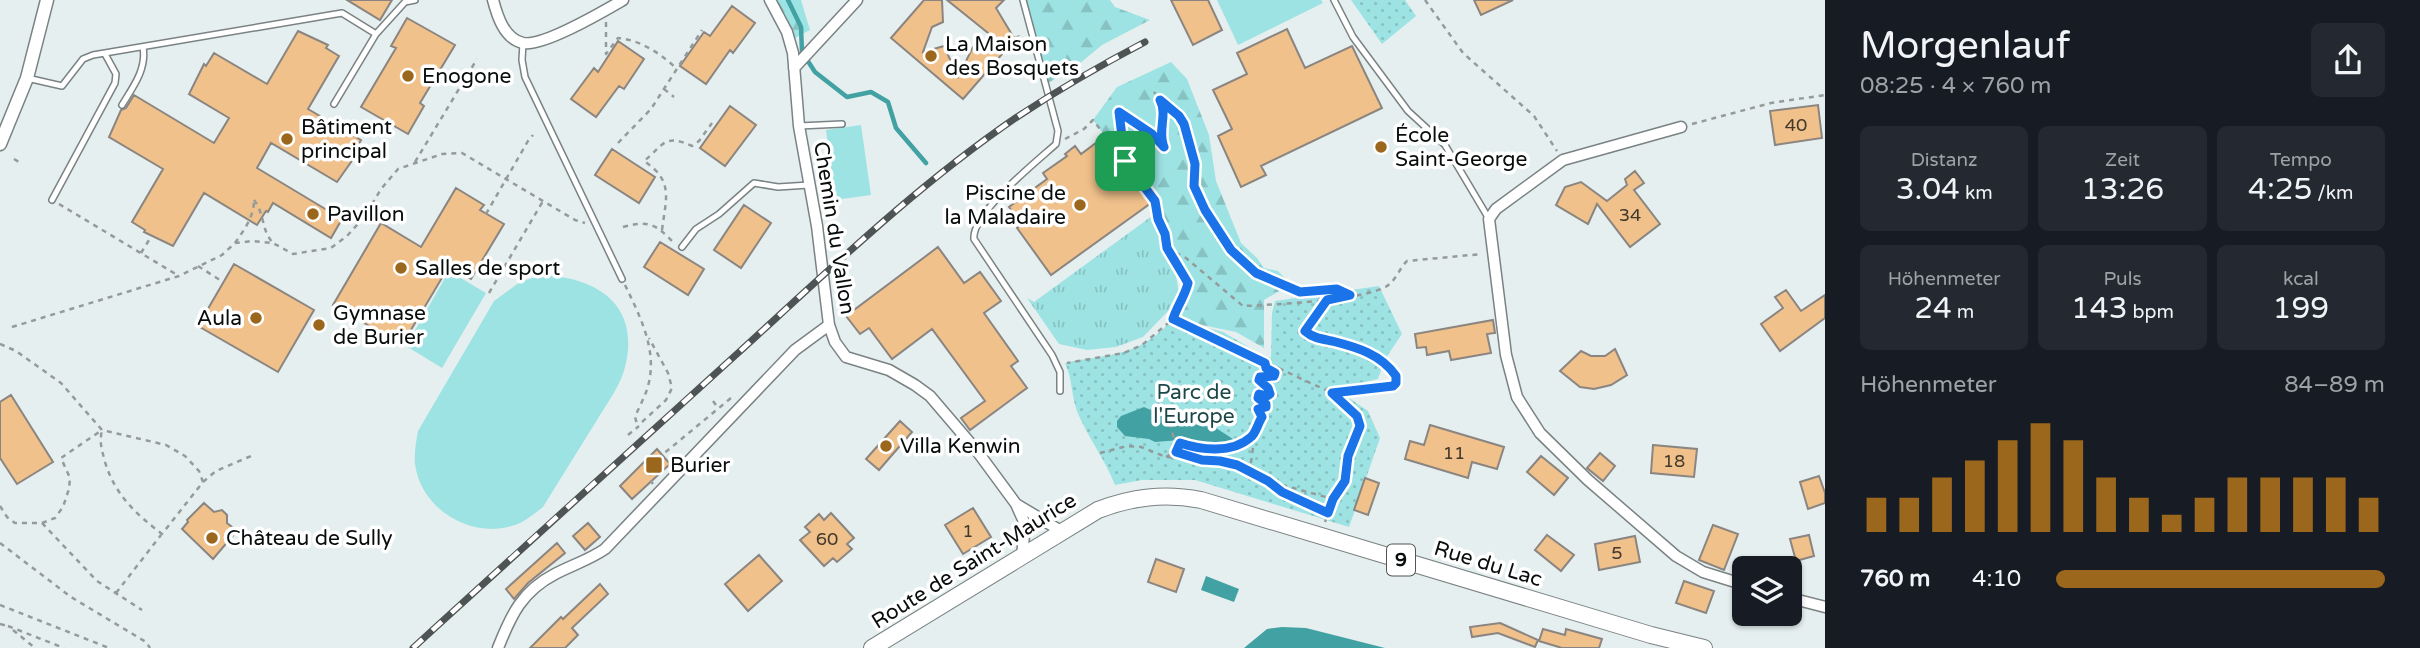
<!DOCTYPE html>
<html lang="de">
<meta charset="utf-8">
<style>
body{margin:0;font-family:"Varela Round",sans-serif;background:#242831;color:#f1f3f6;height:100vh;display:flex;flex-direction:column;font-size:26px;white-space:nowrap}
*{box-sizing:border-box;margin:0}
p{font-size:23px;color:#9ea1a6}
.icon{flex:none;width:38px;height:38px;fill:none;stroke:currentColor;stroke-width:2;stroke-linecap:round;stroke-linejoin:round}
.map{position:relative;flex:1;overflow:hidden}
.panel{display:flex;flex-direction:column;background:#171b24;width:595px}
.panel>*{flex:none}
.fabs{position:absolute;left:1732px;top:556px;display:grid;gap:14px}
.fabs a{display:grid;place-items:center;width:70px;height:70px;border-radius:10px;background:#171b24;box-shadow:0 2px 5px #0004;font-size:35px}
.pin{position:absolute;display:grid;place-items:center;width:60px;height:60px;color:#fff;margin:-30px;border-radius:14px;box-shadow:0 4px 10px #0006}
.round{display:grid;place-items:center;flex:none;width:74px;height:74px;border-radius:10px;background:#242831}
.overview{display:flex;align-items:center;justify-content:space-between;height:119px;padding:0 35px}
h1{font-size:38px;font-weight:600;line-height:52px}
.stats{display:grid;grid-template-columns:repeat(3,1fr);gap:10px;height:119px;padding:7px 35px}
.stats div{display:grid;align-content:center;border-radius:10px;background:#242831;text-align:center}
.stats b{font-size:30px;font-weight:600}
.stats small{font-size:19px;font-weight:400}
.stats p{font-size:19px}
.chart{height:196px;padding:14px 35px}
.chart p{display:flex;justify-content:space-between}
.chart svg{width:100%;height:126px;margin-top:7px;stroke:#9a671d;stroke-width:6}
ul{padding:0 35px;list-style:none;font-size:23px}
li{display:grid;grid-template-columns:112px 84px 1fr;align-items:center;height:52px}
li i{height:18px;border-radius:9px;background:#9a671d}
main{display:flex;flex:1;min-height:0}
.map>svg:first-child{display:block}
.grass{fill:url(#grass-tufts)}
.forest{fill:url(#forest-firs)}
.park{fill:url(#park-dots)}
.garden{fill:#9ee3e4}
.water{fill:#42a1a3}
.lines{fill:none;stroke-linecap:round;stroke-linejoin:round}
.stream{stroke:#42a1a3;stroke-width:4.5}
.building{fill:#f0c18b;stroke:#8a8580;stroke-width:2}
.service-casing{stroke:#7a8283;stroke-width:8}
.minor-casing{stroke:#7a8283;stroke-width:13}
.tertiary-casing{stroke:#7a8283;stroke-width:15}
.primary-casing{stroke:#7a8283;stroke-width:18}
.path{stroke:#949b9b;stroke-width:2.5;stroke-dasharray:5 5;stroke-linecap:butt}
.service{stroke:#fff;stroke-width:5}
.minor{stroke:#fff;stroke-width:10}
.tertiary{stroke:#fff;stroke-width:12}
.primary{stroke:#fff;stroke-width:16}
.rail-casing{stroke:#4e5353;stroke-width:7}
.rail{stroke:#fff;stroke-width:4.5;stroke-dasharray:13;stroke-linecap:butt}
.route-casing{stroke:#fff;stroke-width:14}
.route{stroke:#1a73e8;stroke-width:9}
.poi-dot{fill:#9a671d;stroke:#fff;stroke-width:2.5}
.labels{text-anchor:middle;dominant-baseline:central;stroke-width:7;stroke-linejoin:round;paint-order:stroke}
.number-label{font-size:18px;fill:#43392c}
.shield{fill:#fff;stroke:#535555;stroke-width:2}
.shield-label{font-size:19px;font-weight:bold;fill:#090c0c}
.poi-label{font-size:21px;fill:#090c0c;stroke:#fff;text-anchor:start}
.street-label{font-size:21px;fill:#090c0c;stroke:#fff}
.park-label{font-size:21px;fill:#1d4849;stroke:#fff}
</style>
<main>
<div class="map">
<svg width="1825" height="648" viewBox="0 0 1825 648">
<defs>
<pattern id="grass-tufts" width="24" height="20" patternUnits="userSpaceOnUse" patternTransform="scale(1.75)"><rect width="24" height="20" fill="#9ee3e4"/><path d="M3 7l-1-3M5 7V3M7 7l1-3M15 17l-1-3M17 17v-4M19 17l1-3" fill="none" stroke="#87c2c2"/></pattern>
<pattern id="forest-firs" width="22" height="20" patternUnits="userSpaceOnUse" patternTransform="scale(1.75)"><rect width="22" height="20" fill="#9ee3e4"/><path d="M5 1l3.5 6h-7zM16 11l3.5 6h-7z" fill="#87c2c2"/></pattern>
<pattern id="park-dots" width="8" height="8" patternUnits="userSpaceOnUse" patternTransform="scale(1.75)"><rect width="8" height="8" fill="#9ee3e4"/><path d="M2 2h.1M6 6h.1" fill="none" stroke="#87c2c2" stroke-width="1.8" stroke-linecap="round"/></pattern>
</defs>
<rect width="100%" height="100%" fill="#e6efef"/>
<path class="grass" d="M1152,216L1161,235L1164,254L1175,270L1179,293L1171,308L1143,337L1116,347L1087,350L1059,344L1027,298L1034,302Z"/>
<path class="forest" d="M775,0H801L810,30L793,39L782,11Z
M1023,0H1110L1115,7L1150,20L1102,45L1079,64L1045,85Z
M1171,62L1187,79L1209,135L1216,181L1241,243L1257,258L1264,268L1278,271L1291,284L1264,300V348L1236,332L1173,319C1177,306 1185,296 1188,282L1167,248L1165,234L1158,219L1155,201L1093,120L1117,87Z"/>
<path class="park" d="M1351,0H1405L1416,16L1382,44Z
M1379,286L1402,334L1385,359L1378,379L1336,389L1368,411L1380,438L1349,527L1195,480H1142L1115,485C1105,460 1090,440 1079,416C1071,399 1073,380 1065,363C1111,353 1138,358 1173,319L1223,332L1257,352L1271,358L1272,313L1275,301Z"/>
<path class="garden" d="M1217,0H1321L1323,3L1238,45Z
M861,125L871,195L835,200L826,130Z
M449,271L486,293L442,368L406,346Z
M541,275C594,277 639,302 626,363C622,384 607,403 597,420C579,449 561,478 543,507C534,514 526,521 515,525C472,540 421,510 415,464C414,453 416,442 418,431L494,301L520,282Z"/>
<path class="water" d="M1144,407L1175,421L1216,428L1236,441L1200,447L1180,440L1155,442L1149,439L1125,436L1117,427V421L1121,416Z
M1206,576L1239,589L1234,602L1201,590Z
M1282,627L1306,628L1385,648H1244L1267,629Z"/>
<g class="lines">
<path class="stream" d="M788,0L801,27L802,52L815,72L847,97L871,92L888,102L896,128L926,163"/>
</g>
<path class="building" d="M347,0H392L380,20Z
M924,0H942L943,22L932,27L923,52L944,46L958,77L973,47L998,41L947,0H1004L996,8L1014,38L1017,37L963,99L891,38Z
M1171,0H1208L1222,30L1193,45Z
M1474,0H1513L1481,15Z
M732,6L755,23L733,53L730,50L706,84L680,66L704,32L710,36Z
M407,18L455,45L420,103L424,106L408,134L361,107L396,48L391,46Z
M1287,29L1305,68L1352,46L1382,108L1261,166L1266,175L1241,187L1218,136L1232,129L1213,90L1247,74L1237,53Z
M298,31L328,45L326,48L339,56L308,109L361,140L353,154L356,155L337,182L271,143L257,168L342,219L331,238L273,203L268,212L266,211L257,225L204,193L173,246L144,232L145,230L132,222L163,169L109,137L121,110L126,108L134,95L214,143L229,118L189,94L204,64L206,66L214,53L267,84Z
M618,41L644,59L624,89L619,86L596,117L571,99L594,68L598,72Z
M1818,105L1822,138L1775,145L1770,111Z
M730,106L756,125L725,166L700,148Z
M1104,137L1151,203L1051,275L1017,228L1022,224L1009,207L1047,179L1043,173L1067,156L1065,154L1075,146L1081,154Z
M612,149L655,177L639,203L595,175Z
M1635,171L1644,183L1634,190L1660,224L1630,247L1597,204L1588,224L1556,205L1565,187L1581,182L1607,201L1627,185L1625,179Z
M456,188L484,205L480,210L504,224L471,279L449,266L402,345L333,305L381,223L421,247Z
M744,205L771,223L741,268L714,250Z
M660,242L704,269L688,295L644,267Z
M938,247L964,283L980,272L1001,301L984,313L1018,361L1011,366L1027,388L970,430L961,418L985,401L932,329L892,359L869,328L860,334L846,316Z
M234,264L314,310L278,372L198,326Z
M1786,290L1801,311L1825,295V318L1780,351L1761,324L1783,308L1775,297Z
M1493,320L1495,333L1487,334L1491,353L1451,360L1449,351L1427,355L1426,347L1417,348L1415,334Z
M1615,349L1627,375L1611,385L1594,389L1580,387L1560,371L1581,351L1591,356H1605Z
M11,395L53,462L17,484L0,458V402Z
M900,421L912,432L879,470L866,459Z
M1430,425L1504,447L1497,469L1472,462L1468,478L1405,459L1410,441L1424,445Z
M1653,445L1697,449L1694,477L1651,473Z
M657,449L670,464L632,499L620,486Z
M1600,453L1615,466L1603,481L1587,468Z
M1541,456L1568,478L1554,495L1527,472Z
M1819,476L1825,493V503L1808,509L1800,482Z
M1365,478L1379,483L1368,515L1354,510Z
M204,503L214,512L222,510L227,515V523L237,531L213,559L182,529L188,522L187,520Z
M973,508L991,537L963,554L945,525Z
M831,513L854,538L847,544L852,549L837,562L833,558L824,566L800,540L810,532L805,527L819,514L824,520Z
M588,523L600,537L585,550L573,536Z
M1713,525L1738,534L1724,570L1699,560Z
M1547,535L1574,555L1561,571L1535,550Z
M1809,535L1814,556L1796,561L1790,539Z
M1635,536L1640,562L1599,570L1595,544Z
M557,543L565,553L528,583L514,599L506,589Z
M759,555L782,581L748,611L725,584Z
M1156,559L1184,569L1176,592L1148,582Z
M1684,581L1714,591L1706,613L1676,603Z
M600,584L608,594L572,628L578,635L565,648H530L561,617L563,619Z
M1500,623L1538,640L1535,647L1498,633L1472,637L1470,627Z
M1543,629L1565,635L1566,629L1602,639L1599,648H1562L1539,641Z"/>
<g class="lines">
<g class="service-casing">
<path id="service" d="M1023,0L1058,131L1056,144C1036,162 971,214 974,239L1052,355L1060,372V391
M1334,0L1353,37L1408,111L1445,145L1489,219
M376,34L405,2L415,0
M523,43L522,60L525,77L622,279
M27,78L62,86L83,59L93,55L342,13L376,34L334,104
M122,105C133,87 147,69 143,47
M799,126L842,124
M52,200L115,83L116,74L105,54
M682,247L696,229L719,214L754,183L778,187L809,185"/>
</g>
<g class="minor-casing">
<path id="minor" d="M493,0C497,15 504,39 523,43C543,47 604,11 623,0
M770,0L787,32L793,53L799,126L817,226L829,325L835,342L846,357L889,370L915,385L930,396L977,451L1016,504L1061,531
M794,68L857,0
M1681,127L1563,160L1496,209L1489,219L1506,355L1517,397L1540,433L1588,480L1676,556L1703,572L1745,585
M1016,504L1025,524L1022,557
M1790,598L1825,607
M498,648C511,615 522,591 555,574C572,565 589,560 605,549L795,350L829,325"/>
</g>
<g class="tertiary-casing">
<path id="tertiary" d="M0,144L27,78L47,0"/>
</g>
<g class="primary-casing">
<path id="primary" d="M872,648L1098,510C1132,497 1164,493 1201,500L1651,635L1704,648"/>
</g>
<path class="path" d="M1425,0L1463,53L1534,116L1557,151
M606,22V54L618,38C641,40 661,54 677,69
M664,89L674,97
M1160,99L1179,116L1184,124L1195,164L1194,186L1205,210L1231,250L1256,273L1300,292L1337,289L1349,295
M1692,124L1771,103L1825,95
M1065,139L1084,129L1093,120L1155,201L1158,219L1165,234L1167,248L1188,283L1186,293L1177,306L1173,319L1142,345L1124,353L1067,363
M618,143L651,109L702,30
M1125,157L1119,112L1152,134L1164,147L1160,138L1165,109L1154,92
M14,159L22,164
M415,162L477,59
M254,200C265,214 261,230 273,243
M59,204L179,276
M486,214L528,141L533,135
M623,227C649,220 656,224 674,243
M662,230C666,198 674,181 644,161C664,145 664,133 692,146L699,141L712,123
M235,243C244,230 254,217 254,200
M1167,248L1186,258L1243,306C1271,305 1366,300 1387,286C1396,280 1399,269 1407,261L1482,254
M141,253L149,240L153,238
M198,266L223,282
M625,285C640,316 658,351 648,386C645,397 639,407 635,417L637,424
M489,293L543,201
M1326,301L1305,331C1325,347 1357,341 1383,362C1389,368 1394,372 1396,380L1393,386L1332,393
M12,327L179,276L222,255L235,243L253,241L273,243L293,254L331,248L347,236L365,216L381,189L398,169L442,154L462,153L575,220L585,223
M0,344L16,351L61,383L102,430L166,445L185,456L199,471L203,482L162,534C136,514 115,495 105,462C102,450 99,443 102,430
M713,401L718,408
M1168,413L1176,448
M642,422L666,400L672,388L668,373L649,338
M628,435L639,426
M1176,451L1180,443C1207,452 1228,451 1253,436
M1100,453L1127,446L1141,447L1166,457L1220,461L1237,465L1268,481L1333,499L1345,481L1348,456L1360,426L1357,416L1332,393L1173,319
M1166,457L1176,451L1199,459
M647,462L650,465V480L653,484
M650,465L731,398
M1250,473C1250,464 1255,442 1253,436L1262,417L1258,409L1266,406L1258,398L1259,394L1267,396L1270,390L1263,385L1260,377L1274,376V373L1266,368L1265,363
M203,482L216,471L251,456
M1271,483L1282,492L1328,513L1325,522
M0,506L7,517L15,523H42L55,518L63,507L69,489L70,478L61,458L102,430
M1328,513L1333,500
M42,523L97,581L142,610
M0,543L71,597L146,642L150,648
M116,593L161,535
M0,605L109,648
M0,624L8,626
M8,626L64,648
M13,630L35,648"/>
<use href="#service" class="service"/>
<use href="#minor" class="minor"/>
<use href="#tertiary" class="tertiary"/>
<use href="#primary" class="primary"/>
<g class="rail-casing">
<path id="rail" d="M413,648C521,549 630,451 738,353C828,271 916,186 1017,117C1058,90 1101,65 1145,42"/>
</g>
<use href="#rail" class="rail"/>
</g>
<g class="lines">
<g class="route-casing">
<path id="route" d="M1160,100L1179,116L1184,124L1195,164L1194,186L1205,210L1231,250L1256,273L1300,292L1337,289L1350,295L1327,300L1305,331C1313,338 1322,339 1332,341C1356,347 1381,354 1396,376V383L1393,386L1332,393L1357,416L1360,426L1348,456L1345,481L1333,499L1328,513L1282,492L1268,481L1237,465L1220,461L1202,460L1176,452L1180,443C1201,450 1232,454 1251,437C1256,433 1258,423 1262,417L1258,409L1266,407V404L1258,398L1259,394L1267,396L1270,394L1268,388L1259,380L1260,377L1274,376L1275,373L1266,368L1265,363L1173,319C1177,306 1185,296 1188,283L1167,248L1165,234L1158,219L1155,201L1125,161L1119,112L1152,134L1164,147C1157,131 1168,115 1160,100Z"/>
</g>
<use href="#route" class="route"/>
</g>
<g class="poi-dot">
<circle cx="931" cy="56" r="7"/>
<circle cx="408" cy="76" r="7"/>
<circle cx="287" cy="139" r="7"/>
<circle cx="1381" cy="147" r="7"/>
<circle cx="1080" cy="205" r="7"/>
<circle cx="313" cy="214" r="7"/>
<circle cx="401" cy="268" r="7"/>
<circle cx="256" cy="318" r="7"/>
<circle cx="319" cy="325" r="7"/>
<circle cx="886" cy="446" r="7"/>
<rect x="645" y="456" width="18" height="18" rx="3.5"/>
<circle cx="212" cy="538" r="7"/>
</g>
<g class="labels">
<g class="number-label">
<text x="1796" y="125">40</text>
<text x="1630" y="215">34</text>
<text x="1454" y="453">11</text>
<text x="1674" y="461">18</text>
<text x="968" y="531">1</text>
<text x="827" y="539">60</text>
<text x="1617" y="553">5</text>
</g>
<rect class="shield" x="1387" y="544.5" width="28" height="31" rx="5"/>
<g class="shield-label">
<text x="1401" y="560">9</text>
</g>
<g class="poi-label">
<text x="945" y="44">La Maison<tspan x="945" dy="24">des Bosquets</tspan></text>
<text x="422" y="76">Enogone</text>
<text x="301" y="127">Bâtiment<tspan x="301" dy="24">principal</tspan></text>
<text x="1395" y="135">École<tspan x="1395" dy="24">Saint-George</tspan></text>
<text x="1066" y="193" text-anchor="end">Piscine de<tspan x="1066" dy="24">la Maladaire</tspan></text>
<text x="327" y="214">Pavillon</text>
<text x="415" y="268">Salles de sport</text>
<text x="333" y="313">Gymnase<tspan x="333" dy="24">de Burier</tspan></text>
<text x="242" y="318" text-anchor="end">Aula</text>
<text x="900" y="446">Villa Kenwin</text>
<text x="670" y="465">Burier</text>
<text x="226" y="538">Château de Sully</text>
</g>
<g class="street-label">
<text transform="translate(834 228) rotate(81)">Chemin du Vallon</text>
<text transform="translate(974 561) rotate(-32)">Route de Saint-Maurice</text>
<text transform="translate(1488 564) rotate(17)">Rue du Lac</text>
</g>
<g class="park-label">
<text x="1194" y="392">Parc de<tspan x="1194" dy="24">l'Europe</tspan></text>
</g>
</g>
</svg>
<div class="fabs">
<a><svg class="icon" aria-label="layers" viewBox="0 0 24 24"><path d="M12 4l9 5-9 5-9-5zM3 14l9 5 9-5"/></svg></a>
</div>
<div class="pin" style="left:1125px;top:161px;background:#1e9e55"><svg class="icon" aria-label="arrive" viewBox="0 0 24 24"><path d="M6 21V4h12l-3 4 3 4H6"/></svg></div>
</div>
<section class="panel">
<div class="overview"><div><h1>Morgenlauf</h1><p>08:25 · 4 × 760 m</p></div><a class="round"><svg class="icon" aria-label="share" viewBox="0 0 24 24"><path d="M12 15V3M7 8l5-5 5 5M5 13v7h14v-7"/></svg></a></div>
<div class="stats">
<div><p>Distanz</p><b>3.04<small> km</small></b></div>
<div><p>Zeit</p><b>13:26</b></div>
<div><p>Tempo</p><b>4:25<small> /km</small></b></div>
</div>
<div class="stats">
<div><p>Höhenmeter</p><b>24<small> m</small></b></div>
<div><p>Puls</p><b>143<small> bpm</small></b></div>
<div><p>kcal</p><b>199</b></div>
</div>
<div class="chart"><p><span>Höhenmeter</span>84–89 m</p>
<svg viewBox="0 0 160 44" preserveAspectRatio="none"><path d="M5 44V32M15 44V32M25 44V25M35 44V19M45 44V12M55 44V6M65 44V12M75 44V25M85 44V32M95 44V38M105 44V32M115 44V25M125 44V25M135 44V25M145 44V25M155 44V32"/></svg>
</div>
<ul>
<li><b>760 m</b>4:10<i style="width:100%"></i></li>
</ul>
</section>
</main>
